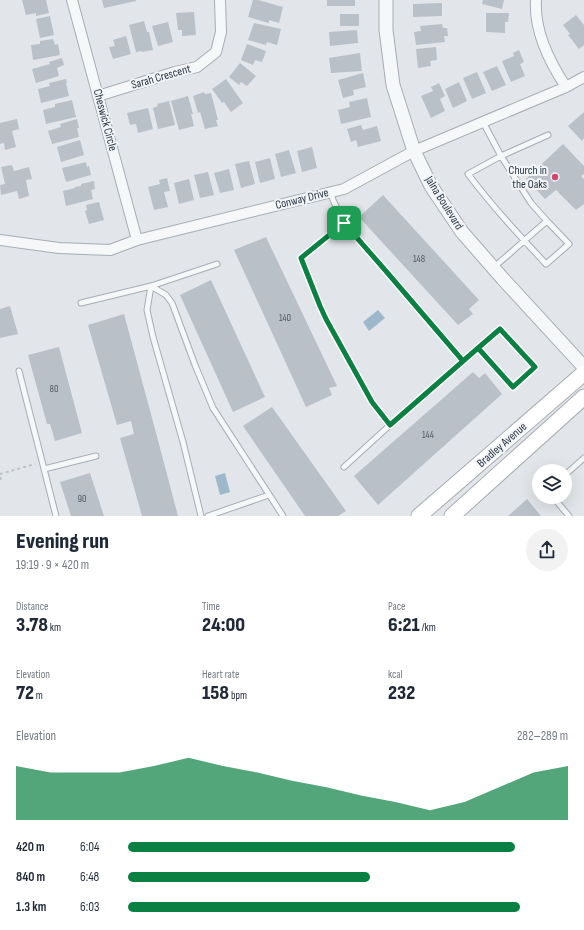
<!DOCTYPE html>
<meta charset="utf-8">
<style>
body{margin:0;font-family:"Sofia Sans Condensed",sans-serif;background:#f2f2f3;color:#1f2937;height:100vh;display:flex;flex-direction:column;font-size:15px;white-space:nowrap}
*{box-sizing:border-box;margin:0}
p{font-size:13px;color:#747a83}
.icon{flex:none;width:22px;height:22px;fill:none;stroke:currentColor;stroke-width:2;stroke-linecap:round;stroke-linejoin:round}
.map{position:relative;height:516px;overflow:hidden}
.side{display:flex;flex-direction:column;background:#fff;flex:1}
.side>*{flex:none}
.buttons{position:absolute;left:532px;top:464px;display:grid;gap:8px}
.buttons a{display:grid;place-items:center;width:40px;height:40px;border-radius:50%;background:#fff;box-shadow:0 4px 16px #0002;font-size:20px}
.pin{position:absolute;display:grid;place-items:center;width:34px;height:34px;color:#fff;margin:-17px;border-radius:8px;box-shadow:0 2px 6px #0006}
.round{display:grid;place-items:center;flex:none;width:42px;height:42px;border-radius:21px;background:#f2f2f3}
.headline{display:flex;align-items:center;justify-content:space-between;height:68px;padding:0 16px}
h1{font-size:22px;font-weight:800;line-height:30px}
.stats{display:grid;grid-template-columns:repeat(3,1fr);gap:6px;height:68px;padding:4px 16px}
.stats div{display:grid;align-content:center}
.stats b{font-size:20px;font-weight:800}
.stats small{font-size:11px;font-weight:400}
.stats p{font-size:11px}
.chart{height:112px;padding:8px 16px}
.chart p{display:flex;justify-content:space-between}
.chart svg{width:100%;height:72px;margin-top:4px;fill:#0b8043;opacity:.7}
ul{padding:0 16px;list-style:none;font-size:13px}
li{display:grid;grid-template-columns:64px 48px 1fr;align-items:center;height:30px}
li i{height:10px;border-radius:5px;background:#0b8043}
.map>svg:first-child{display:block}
.water{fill:#9db8ca}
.building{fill:#b9c0c7}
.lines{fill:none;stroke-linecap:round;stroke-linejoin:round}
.service-casing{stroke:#a7adb4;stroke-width:7}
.minor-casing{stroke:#a7adb4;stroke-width:12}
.tertiary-casing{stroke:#a7adb4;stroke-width:15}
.secondary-casing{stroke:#a7adb4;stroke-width:17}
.path{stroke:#bcc1c6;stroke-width:2;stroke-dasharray:3 3;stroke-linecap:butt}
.service{stroke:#f5f7f9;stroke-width:5}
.minor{stroke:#f5f7f9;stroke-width:10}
.tertiary{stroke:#f5f7f9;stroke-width:13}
.secondary{stroke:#fff;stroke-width:15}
.route-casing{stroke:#fff;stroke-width:8}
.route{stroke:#0b8043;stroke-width:5}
.poi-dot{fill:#ce496a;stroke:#f2f5f8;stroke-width:1.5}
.labels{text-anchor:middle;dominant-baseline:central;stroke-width:4;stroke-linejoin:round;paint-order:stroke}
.number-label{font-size:10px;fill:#4e5863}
.street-label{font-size:12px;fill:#2a3542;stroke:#f2f5f8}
.poi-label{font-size:12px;fill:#2a3542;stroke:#f2f5f8;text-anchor:end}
</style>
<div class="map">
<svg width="584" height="516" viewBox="0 0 584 516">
<rect width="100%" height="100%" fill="#e2e6ea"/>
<path class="water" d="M378,310L385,318L369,331L363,322Z
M225,473L230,492L220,495L215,476Z"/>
<path class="building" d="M22,0H46L49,13L36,16V13L26,15Z
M102,0H136V1L104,8Z
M253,0H258L283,7L279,23L269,20V23L248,17Z
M327,0H355V6H327Z
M483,0H504L502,9L482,4Z
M442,3V16L413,17V4Z
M194,12L196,35L182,36V30H178L176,13Z
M486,13H509L508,22H505V33L486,32Z
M340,14H359V26H340Z
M576,15L584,25V45L579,49L568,35L570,34L563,25Z
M50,16L54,35L40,38L36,19Z
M144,21L147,32H149L153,50L142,52V51L136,52L129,25Z
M168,22L173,42L158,46L152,26Z
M254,23L281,29L277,45L267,42L266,45L248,40Z
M442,24L443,28H447L448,36H444L445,42L416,45L414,32L421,31L420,26Z
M357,30L358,43L330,46L329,32Z
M126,36L131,54L113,59L109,47L115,46L113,40Z
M53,39L55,45L58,44L60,55L33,60L31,45L40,44V41Z
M247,44L266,51L262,62L255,60L253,65L241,60Z
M436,47L437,60L430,61L431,66L418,68L416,49Z
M519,50L524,62L520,64L525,76L511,82L502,61L514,56L513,53Z
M360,53L362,71L331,73L329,58Z
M62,58L64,65L57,68L59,76L36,83L32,69L50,64L49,62Z
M240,63L256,76L247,86L241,82L239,85L229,77Z
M497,66L506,85L492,91L483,72Z
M477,72L486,93L472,99L463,78Z
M363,73L366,87L353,90L354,95L343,98L338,80Z
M66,79L67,83H66L69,96L41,103L38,89L50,86L49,83Z
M226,79L243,103L231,112L224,102L222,103L212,89Z
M459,82L467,101L453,108L445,89Z
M439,83L445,96L440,99L445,111L431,118L421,96L433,91L431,87Z
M204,92L205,94L211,93L218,120H216L218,126L205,129L200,112L198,113L193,96Z
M188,96L193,114H191L194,126L179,130L171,101Z
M367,98L371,117L341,124L338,110L350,107L349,102Z
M72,100L76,117L46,124L43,110L55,107V104Z
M169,101L175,125L158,129L153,108L158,106L157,104Z
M148,108L153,129L138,133L136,124L130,125L127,113Z
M584,112V138L582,141L568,126Z
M17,119L19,129L12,131L16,147L5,150L4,143L0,144V123Z
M77,119L79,128H77L79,137L52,144L48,131L61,127L60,124Z
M361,125L363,130L377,126L381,141L358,147L356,140L351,142L347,129Z
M80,140L84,155L61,162L57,147Z
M563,144L584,166V174L581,176L584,179V204L576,210L556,190L545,199L526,179Z
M312,147L317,168L302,172L297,151Z
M289,150L296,173L281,177L275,154Z
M270,158L275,179L260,183L255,162Z
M249,161L255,184L241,188L235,164Z
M86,162L87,167L89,166L91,175L66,182L62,168Z
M12,165L14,171L29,167L32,179L26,180L29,196L19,199L17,191L1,195L0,185L5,184L1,167Z
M229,169L234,190L220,193L214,173Z
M208,172L214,195L200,198L194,175Z
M167,178L170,191L164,192L168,207L154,210L148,187L160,184L159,180Z
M189,179L194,200L179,204L174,183Z
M94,181L95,189L91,190L93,199L66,206L63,191L75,188V187L81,186V184Z
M383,195L479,300L469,309L473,314L458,325L359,217Z
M99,202L104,220L89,224L85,211L87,210L86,205Z
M266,237L337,386L329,388L332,395L306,407L234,250Z
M211,280L265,397L233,412L180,295Z
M10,306L18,334L0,338V309Z
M124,314L155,429L178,516H142L120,438L134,434L131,421L117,425L88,325Z
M59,347L82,433L55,441L50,424H47L28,355Z
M473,372L479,378L485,373L502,394L378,505L354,476Z
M272,407L346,511L338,516H305L243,426Z
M90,473L104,516H71L60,482Z
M527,499L541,516H508Z"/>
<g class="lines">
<g class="service-casing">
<path id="service" d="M483,122L501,156L548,135
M331,192L333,200L344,223L385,270L463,361L390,425L372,402L326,319L320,306L301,258L344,223
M494,267C512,252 529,236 547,221L569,244L546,264C519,235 492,206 468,174L501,156L531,203L547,221
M151,286L166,295L172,303L195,365L213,408L283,516
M151,286L147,310L153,337L183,442L201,516
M81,303L151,286L217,264
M463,361L500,329L535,367L513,387L478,348
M19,371L56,516
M344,467L390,425
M44,469L96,456
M565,475L584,458
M553,497L569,516
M208,516L269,495"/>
</g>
<g class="minor-casing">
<path id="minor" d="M72,0L137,240
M536,0C534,30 550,63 566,87
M98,96L175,72L197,67L216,52L221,32L220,0
M0,240L59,248L110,250L137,240L344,189L414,151L566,87L584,77"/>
</g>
<g class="tertiary-casing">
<path id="tertiary" d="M386,0V30L393,85L414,151L431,186L462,232L503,279L584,367"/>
</g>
<g class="secondary-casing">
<path id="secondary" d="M419,516L584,373
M452,516L584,397"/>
</g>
<path class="path" d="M0,474L35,464
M0,477L1,480"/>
<use href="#service" class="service"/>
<use href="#minor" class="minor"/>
<use href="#tertiary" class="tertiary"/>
<use href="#secondary" class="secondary"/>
</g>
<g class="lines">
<g class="route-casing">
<path id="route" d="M344,223L301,258L320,306L326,319L372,402L390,425L478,348L513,387L535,367L500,329L463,361L385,270L344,223"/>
</g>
<use href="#route" class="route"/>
</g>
<circle class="poi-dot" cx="555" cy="177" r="4"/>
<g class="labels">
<g class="number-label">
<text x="419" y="259">148</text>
<text x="285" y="318">140</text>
<text x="54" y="389">80</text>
<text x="428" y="435">144</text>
<text x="82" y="499">90</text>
</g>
<g class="street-label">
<text transform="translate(161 77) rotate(-16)">Sarah Crescent</text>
<text transform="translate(105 120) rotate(75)">Cheswick Circle</text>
<text transform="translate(302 199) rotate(-14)">Conway Drive</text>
<text transform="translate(444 203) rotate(58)">Jalna Boulevard</text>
<text transform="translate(502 445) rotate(-41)">Bradley Avenue</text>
</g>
<g class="poi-label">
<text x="547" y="170">Church in<tspan x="547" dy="14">the Oaks</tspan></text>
</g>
</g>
</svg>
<div class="buttons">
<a><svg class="icon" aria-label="layers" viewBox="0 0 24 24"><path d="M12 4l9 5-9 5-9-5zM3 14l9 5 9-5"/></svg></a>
</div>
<div class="pin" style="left:344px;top:223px;background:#1e9e55"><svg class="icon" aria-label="arrive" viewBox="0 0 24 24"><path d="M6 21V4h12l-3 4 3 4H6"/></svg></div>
</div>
<section class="side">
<div class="headline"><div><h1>Evening run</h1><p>19:19 · 9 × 420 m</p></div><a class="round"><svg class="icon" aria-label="share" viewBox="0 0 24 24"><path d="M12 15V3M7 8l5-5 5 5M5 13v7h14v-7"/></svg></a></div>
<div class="stats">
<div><p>Distance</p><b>3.78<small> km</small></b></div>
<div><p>Time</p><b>24:00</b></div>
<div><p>Pace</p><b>6:21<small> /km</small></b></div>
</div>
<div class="stats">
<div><p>Elevation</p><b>72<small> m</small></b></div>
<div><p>Heart rate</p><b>158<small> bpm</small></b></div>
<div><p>kcal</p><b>232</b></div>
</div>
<div class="chart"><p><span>Elevation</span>282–289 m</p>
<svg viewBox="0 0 160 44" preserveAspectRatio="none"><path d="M0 44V11L10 15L20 15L30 15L40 11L50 6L60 11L70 15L80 20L90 24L100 29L110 33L120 38L130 33L140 24L150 15L160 11V44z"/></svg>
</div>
<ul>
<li><b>420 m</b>6:04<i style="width:88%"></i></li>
<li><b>840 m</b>6:48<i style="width:55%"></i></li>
<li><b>1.3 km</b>6:03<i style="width:89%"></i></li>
</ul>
</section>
